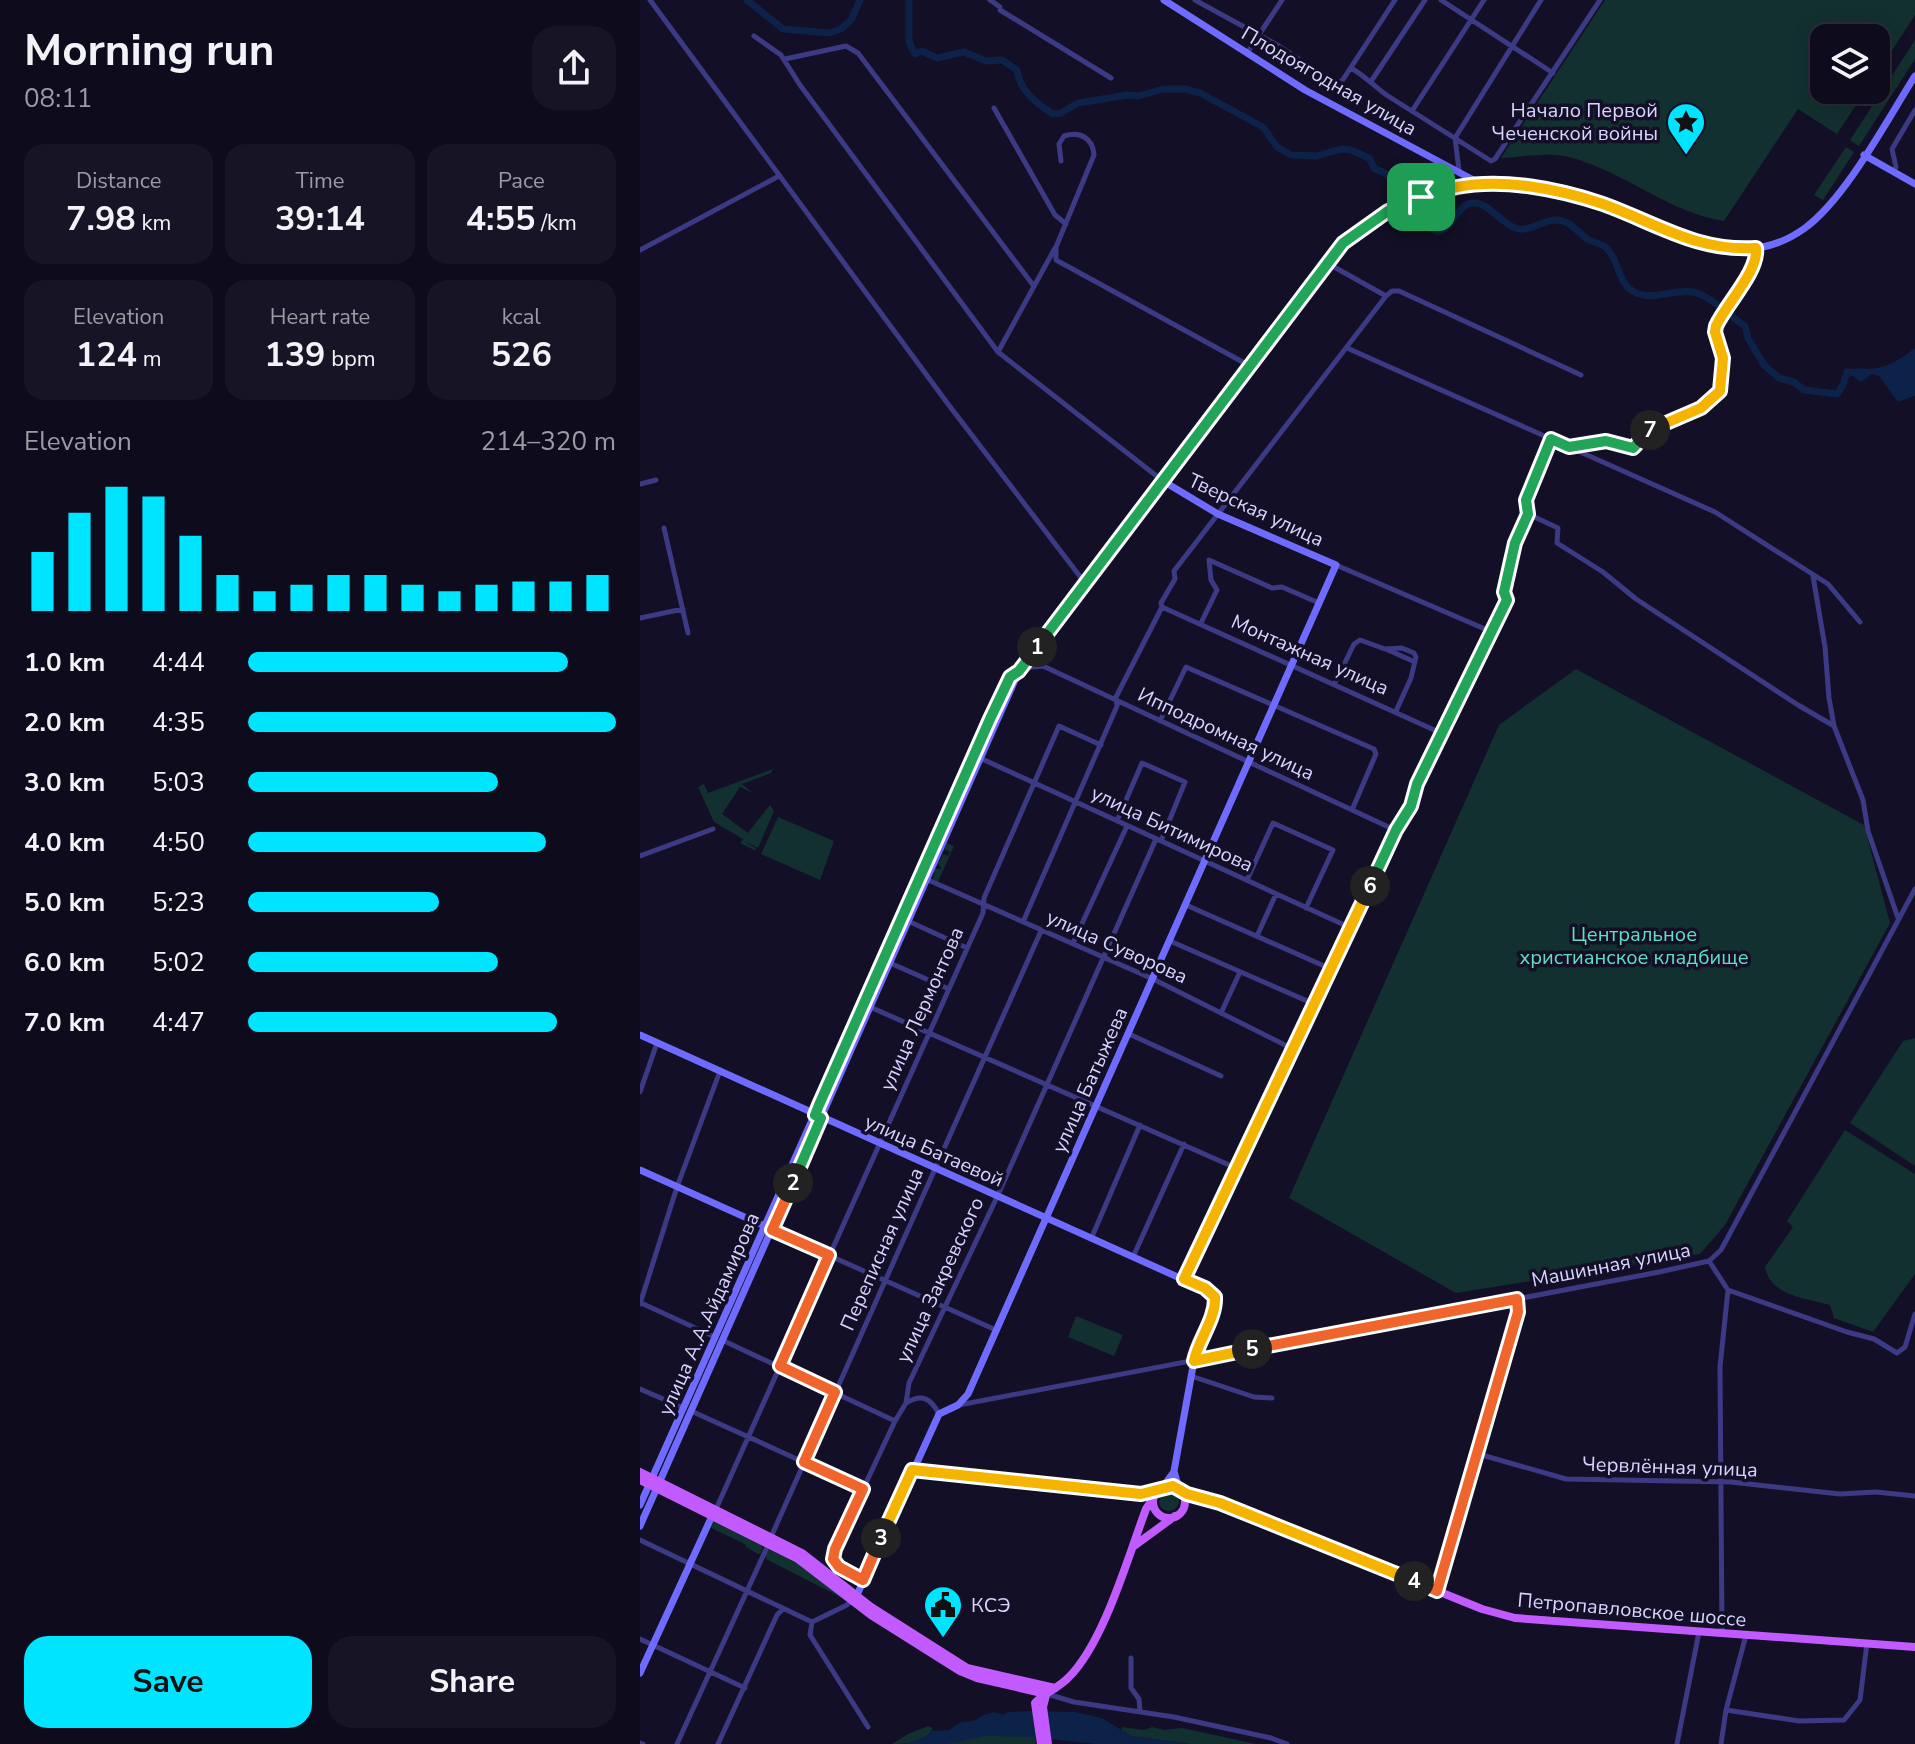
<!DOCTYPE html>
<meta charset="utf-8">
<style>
body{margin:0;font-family:"Nunito Sans",sans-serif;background:#171425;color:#f1f3f6;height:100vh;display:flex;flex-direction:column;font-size:30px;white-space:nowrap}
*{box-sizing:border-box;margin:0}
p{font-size:26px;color:#9b9ba3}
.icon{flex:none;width:44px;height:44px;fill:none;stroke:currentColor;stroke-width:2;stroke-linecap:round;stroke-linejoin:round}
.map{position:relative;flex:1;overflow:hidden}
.sheet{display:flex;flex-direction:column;background:#0e0b1c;width:640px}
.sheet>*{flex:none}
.controls{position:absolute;left:1170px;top:24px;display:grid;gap:16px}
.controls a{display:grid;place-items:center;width:80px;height:80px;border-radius:16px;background:#0e0b1c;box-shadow:0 4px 20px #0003,0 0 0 2px #2e2b3b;font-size:40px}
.pin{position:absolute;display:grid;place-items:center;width:68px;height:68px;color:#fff;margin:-34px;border-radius:16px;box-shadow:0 4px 12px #0006}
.km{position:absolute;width:40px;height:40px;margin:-20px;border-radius:50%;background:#222;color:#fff;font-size:22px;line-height:40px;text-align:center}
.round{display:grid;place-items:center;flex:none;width:84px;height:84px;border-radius:24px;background:#171425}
.summary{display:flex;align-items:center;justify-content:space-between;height:136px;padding:0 24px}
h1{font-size:44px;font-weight:700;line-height:60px}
.figures{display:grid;grid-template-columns:repeat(3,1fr);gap:12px;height:136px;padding:8px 24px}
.figures div{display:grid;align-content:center;border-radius:20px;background:#171425;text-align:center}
.figures b{font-size:34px;font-weight:700}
.figures small{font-size:22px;font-weight:400}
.figures p{font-size:22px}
.chart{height:224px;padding:16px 24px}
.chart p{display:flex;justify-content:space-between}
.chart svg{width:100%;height:144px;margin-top:8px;stroke:#00e5ff;stroke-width:6}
.action{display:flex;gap:16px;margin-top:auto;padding:16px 24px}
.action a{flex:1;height:92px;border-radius:24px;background:#00e5ff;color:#111;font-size:32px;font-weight:700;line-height:92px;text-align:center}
.action a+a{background:#171425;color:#f1f3f6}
ul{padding:0 24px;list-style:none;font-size:26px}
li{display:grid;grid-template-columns:128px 96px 1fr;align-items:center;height:60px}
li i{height:20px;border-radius:10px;background:#00e5ff}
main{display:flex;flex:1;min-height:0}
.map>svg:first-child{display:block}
.green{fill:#12302f}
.water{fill:#0c2248}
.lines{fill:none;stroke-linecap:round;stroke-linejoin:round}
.river{stroke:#0c2248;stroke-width:7}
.street{stroke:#3d3a85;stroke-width:5}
.secondary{stroke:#6f6bff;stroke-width:7}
.primary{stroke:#c25bff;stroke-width:8}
.split-1-casing{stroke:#fff;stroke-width:16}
.split-2-casing{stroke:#fff;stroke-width:16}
.split-3-casing{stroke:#fff;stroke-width:16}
.split-4-casing{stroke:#fff;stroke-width:16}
.split-5-casing{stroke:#fff;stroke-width:16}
.split-6-casing{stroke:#fff;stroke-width:16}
.split-7-casing{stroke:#fff;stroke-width:16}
.split-8-casing{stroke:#fff;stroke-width:16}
.split-1{stroke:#22a559;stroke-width:10}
.split-2{stroke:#22a559;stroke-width:10}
.split-3{stroke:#f0652b;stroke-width:10}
.split-4{stroke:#f5b400;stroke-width:10}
.split-5{stroke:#f0652b;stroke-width:10}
.split-6{stroke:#f5b400;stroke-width:10}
.split-7{stroke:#22a559;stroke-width:10}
.split-8{stroke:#f5b400;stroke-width:10}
.labels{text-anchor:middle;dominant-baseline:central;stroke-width:7;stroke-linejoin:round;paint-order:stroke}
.street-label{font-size:20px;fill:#d9d4ff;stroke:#130f26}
.poi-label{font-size:20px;fill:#d9d4ff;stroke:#130f26;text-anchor:end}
.park-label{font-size:20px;fill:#5fe0c0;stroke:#130f26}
</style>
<main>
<section class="sheet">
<div class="summary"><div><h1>Morning run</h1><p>08:11</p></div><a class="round"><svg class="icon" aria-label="share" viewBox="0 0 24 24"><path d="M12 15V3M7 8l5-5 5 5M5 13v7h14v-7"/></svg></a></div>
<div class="figures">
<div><p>Distance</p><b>7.98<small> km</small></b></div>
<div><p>Time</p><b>39:14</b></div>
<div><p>Pace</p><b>4:55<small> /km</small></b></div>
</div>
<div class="figures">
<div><p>Elevation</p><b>124<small> m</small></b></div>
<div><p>Heart rate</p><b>139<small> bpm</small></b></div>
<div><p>kcal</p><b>526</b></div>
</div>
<div class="chart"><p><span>Elevation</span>214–320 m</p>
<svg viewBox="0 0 160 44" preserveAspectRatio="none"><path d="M5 44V26M15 44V14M25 44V6M35 44V9M45 44V21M55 44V33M65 44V38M75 44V36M85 44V33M95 44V33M105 44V36M115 44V38M125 44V36M135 44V35M145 44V35M155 44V33"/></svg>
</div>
<ul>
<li><b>1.0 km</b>4:44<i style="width:87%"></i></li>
<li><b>2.0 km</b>4:35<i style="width:100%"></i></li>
<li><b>3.0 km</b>5:03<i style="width:68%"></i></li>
<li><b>4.0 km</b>4:50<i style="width:81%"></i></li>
<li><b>5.0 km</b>5:23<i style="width:52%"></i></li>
<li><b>6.0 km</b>5:02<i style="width:68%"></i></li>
<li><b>7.0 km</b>4:47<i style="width:84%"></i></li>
</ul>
<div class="action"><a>Save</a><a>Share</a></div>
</section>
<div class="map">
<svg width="1275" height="1744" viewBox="0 0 1275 1744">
<rect width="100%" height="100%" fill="#130f26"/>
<path class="green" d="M965,0H1275V15L1236,75V38H1184V90H1226L1197,134L1158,109L1084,221C1029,213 984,171 929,157C909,152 882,157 861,158Z
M1275,40V59L1219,146L1210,140Z
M1206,147L1214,152L1183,200L1174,195Z
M936,669L1224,825L1250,923L1085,1225L1060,1254L816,1293L649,1198L859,725Z
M133,769L131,773L102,784L113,793L100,787L82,814L108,833L103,839L74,822L58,787L64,784L68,793Z
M130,805L134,811L118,848L104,841L117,849L114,850L100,843Z
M138,817L194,841L180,880L121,854Z
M307,843L314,846L298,882L293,879L295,869H302L298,864L303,854L308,856L310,852L304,849Z
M1275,1038V1166L1210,1123L1263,1041Z
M1205,1130L1275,1174V1274L1233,1332L1194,1318L1190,1305C1166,1298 1130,1296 1125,1267L1153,1227L1147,1221Z
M436,1316L483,1335L474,1356L428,1337Z
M519 1501a10 10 0 1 1 20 0a10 10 0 1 1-20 0Z
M74,1521L123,1545L121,1553L118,1554L106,1547L105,1544L71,1528Z
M129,1548L160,1564L204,1599L126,1559L125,1555Z
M288,1726L293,1728C286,1743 267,1744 252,1744L268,1734Z
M481,1727L504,1730L512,1727L524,1730L542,1728L616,1744H551L491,1736L482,1731Z
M338,1735L395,1736L396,1744H303Z"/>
<path class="water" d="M1275,348V396L1258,402L1239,376L1232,374L1221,382L1213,376L1217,368C1241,372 1257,362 1275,348Z
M390,1711L435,1712L454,1716L464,1719L491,1736L551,1744H456L392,1737L347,1736L305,1744H265L287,1736L292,1731L309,1730L321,1722L333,1721L346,1714L354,1712L363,1715L368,1712Z"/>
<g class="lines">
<path class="river" d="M107,0L143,29L189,33L201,29L211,20L220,0
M269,0V42L275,54L282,51L297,58L324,52L346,61L362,60L377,70C380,91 396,103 413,114L421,113L438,103L487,95L499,96L523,89H545L560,93L623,127L637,147L651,155L677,156L701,149L711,150L729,158L735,169C757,175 760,195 772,212C778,220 788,227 797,232C814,228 817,204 833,203C848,202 861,223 875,228C889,233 902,220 916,220C929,220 938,232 947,239C952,242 959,243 964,246C979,257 977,283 994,292C1013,302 1034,288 1054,292C1072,297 1089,316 1105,326L1108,338L1124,365L1139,378L1154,382L1164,390L1197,394L1203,385L1207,372L1222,373"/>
<path class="street" d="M10,0L308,404L445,583
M350,0L360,7V10L471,78
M555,0L639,46L694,82L702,81L755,0
M801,0L913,73
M114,36L141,55L160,85L358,352L523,481
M607,53L642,0
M145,59L206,46L218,53L393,285
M711,68C725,76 735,87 748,96L851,161L855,159L960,0
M732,80L785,0
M354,108L415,215L426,224
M772,111L844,0
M421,161L419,144L424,136C440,131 453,138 454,155L416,247V260L610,366
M819,170L815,138L901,0
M1254,171L1256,167L1252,149L1275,110
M0,250L139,176
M746,296L752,291H759L941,375
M707,348L1075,512L1188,584L1220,622
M358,352L415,248
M930,447L966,441L993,448L1010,429L1061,408L1080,391C1082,381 1084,371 1083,361C1082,348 1073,337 1077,324C1085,302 1120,272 1116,248
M0,484L16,480
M888,514L918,528L917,543L963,572L996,599L1158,705L1194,726L1223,800L1228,831L1258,918
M24,528L48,633
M696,565L852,632
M1173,576L1185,647L1189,698L1194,726
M522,607L803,734
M0,618L43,609
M561,623L577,590L571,580L569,560L632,588L642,587L679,603
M400,644L403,666
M746,649L775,662
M382,668L403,666L755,830
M695,683L714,644L720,640L745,649L762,648L774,653L776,657L771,678L756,711
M520,721L546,667L734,749L736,754L712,810
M340,758L711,928
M477,821L502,763L545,782L521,841
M0,856L73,829
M286,879L513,979L653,1049
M607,880L633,823L693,850L666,908
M546,905L691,969
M268,921L327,948
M383,922L477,706L476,697L522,607L521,603L535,579L534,571L746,296L687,263
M617,936L636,894
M530,941L674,1004
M433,943L487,826
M250,963L309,989
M230,1007L596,1168
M581,1013L600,972
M489,1034L581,1076
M0,1092L17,1043
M132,1230L356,1330
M451,1239L500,1125
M493,1257L544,1144
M1069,1261L1088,1290L1080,1367L1082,1633
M544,1279L756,830L771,806L777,784L867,600L864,592L875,543L888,514L886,500L911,439
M1088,1290L1207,1332L1234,1339L1257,1353L1265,1347L1275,1314
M1,1303L75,1337
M0,1304L37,1187L80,1071
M82,1340L255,1421
M551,1376L614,1397L632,1398
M0,1389L44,1408
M266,1403C283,1393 291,1399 299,1414
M319,1405L1019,1272L1069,1261L1081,1250L1275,889
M51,1411L223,1489
M835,1453L926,1479L1091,1482L1200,1494L1236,1492L1275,1496
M273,1470L501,1494L519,1490
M76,1509L343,913L344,898L419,726L461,745
M131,1537L401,931
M0,1540L172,1622
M223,1580L199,1567L193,1559L195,1549L255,1421L266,1403L269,1383L357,1197L516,839
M797,1591L878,1312L877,1299
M172,1622L170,1635L228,1727
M172,1622L207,1605L213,1599
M0,1639L105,1688
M491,1658V1688L499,1699L500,1711
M407,1694L434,1702L534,1717L631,1738L647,1744
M1086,1710L1159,1721L1204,1720L1220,1700L1227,1643
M0,1743L3,1744
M37,1744L128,1545
M78,1744L137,1615L143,1609
M1037,1744L1059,1632
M1081,1744L1086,1710L1106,1635"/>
<path class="secondary" d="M524,0L665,90L839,183
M1224,155L1275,184
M0,1035L571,1292L575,1304L556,1350L534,1471L539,1489
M0,1170L129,1228
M522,1488L533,1473
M0,1505L370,677L379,671L703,243C775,177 877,172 965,205C1029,229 1098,277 1165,228C1206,198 1247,120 1275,76
M0,1526L379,671
M217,1595L299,1414L318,1405L328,1394L696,565L578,514L523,481
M0,1673L72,1516"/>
<path class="primary" d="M0,1472L162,1553L231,1607L327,1668L415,1688
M0,1480L158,1559L231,1615L320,1671L337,1678L406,1694
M513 1502a16 16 0 1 1 32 0a16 16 0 1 1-32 0Z
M539,1489L580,1503L842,1609L875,1618L1275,1647
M494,1546L535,1516
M406,1695L403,1707L408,1744
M401,1744L395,1703C405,1692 419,1688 429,1677C464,1642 488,1557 506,1509L516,1494"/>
</g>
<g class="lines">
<g class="split-1-casing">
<path id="split-1" d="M397,647L703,243L748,211L781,197"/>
</g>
<g class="split-2-casing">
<path id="split-2" d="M153,1183L181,1118L175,1115L179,1105L350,719L370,677L379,671L397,647"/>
</g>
<g class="split-3-casing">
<path id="split-3" d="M153,1183L132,1230L189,1255L140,1366L195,1392L164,1462L223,1489L195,1549L193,1559L199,1567L223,1580L241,1538"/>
</g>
<g class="split-4-casing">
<path id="split-4" d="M241,1538L272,1470L501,1494L533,1486L547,1494L580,1503L774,1581"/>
</g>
<g class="split-5-casing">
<path id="split-5" d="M612,1349L877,1299L878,1312L797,1591L774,1581"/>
</g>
<g class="split-6-casing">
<path id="split-6" d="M612,1349L554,1361C558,1340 576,1319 575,1297L565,1288L544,1279L730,886"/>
</g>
<g class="split-7-casing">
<path id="split-7" d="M730,886L756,830L771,806L777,784L867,600L864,592L875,543L888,514L886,500L911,439L929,447L966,441L993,448L1010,430"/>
</g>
<g class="split-8-casing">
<path id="split-8" d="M781,197C793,193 805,189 817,187C863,178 919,189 963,204C1016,223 1057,252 1116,248C1119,271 1086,304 1076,326L1075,332L1083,358L1080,391L1061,408L1010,430"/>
</g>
<use href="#split-1" class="split-1"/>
<use href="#split-2" class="split-2"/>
<use href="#split-3" class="split-3"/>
<use href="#split-4" class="split-4"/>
<use href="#split-5" class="split-5"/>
<use href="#split-6" class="split-6"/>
<use href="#split-7" class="split-7"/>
<use href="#split-8" class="split-8"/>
</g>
<defs>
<g id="sight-pin" transform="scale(2)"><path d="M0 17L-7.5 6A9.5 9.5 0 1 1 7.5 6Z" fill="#00e5ff" stroke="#130f26"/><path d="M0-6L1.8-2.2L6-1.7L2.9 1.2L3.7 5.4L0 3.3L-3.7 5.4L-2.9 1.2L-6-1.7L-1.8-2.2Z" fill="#111"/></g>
<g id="civic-pin" transform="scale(2)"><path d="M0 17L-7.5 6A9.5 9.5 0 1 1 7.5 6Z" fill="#00e5ff" stroke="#130f26"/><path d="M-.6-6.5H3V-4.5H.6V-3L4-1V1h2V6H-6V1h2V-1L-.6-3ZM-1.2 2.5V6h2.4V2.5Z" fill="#111"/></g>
</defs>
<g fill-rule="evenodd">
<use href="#sight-pin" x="1046" y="122"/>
<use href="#civic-pin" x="303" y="1605"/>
</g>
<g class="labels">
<g class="street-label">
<text transform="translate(689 81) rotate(30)">Плодоягодная улица</text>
<text transform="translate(616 510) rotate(25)">Тверская улица</text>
<text transform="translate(670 655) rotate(24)">Монтажная улица</text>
<text transform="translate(586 734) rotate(25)">Ипподромная улица</text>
<text transform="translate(532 829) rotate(25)">улица Битимирова</text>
<text transform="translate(477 947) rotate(24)">улица Суворова</text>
<text transform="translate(282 1009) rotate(-66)">улица Лермонтова</text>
<text transform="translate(450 1080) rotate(-66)">улица Батыжева</text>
<text transform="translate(294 1151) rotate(24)">улица Батаевой</text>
<text transform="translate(242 1249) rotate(-66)">Переписная улица</text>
<text transform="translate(971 1265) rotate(-11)">Машинная улица</text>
<text transform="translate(300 1280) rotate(-65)">улица Закревского</text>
<text transform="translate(69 1314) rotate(-66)">улица А.А.Айдамирова</text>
<text transform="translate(1030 1467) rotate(2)">Червлённая улица</text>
<text transform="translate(992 1610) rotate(5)">Петропавловское шоссе</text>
</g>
<g class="poi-label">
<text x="1018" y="110">Начало Первой<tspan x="1018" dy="23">Чеченской войны</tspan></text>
<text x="331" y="1605" text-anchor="start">КСЭ</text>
</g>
<g class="park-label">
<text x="994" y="934">Центральное<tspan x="994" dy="23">христианское кладбище</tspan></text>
</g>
</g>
</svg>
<div class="controls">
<a><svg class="icon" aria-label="layers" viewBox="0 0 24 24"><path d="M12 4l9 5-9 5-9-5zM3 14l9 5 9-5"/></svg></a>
</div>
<div class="pin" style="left:781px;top:197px;background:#1e9e55"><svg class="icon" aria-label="arrive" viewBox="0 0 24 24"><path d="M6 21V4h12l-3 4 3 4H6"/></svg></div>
<b class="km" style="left:397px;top:647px">1</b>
<b class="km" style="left:153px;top:1183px">2</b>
<b class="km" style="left:241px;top:1538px">3</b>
<b class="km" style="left:774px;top:1581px">4</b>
<b class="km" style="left:612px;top:1349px">5</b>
<b class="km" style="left:730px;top:886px">6</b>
<b class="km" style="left:1010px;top:430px">7</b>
</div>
</main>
